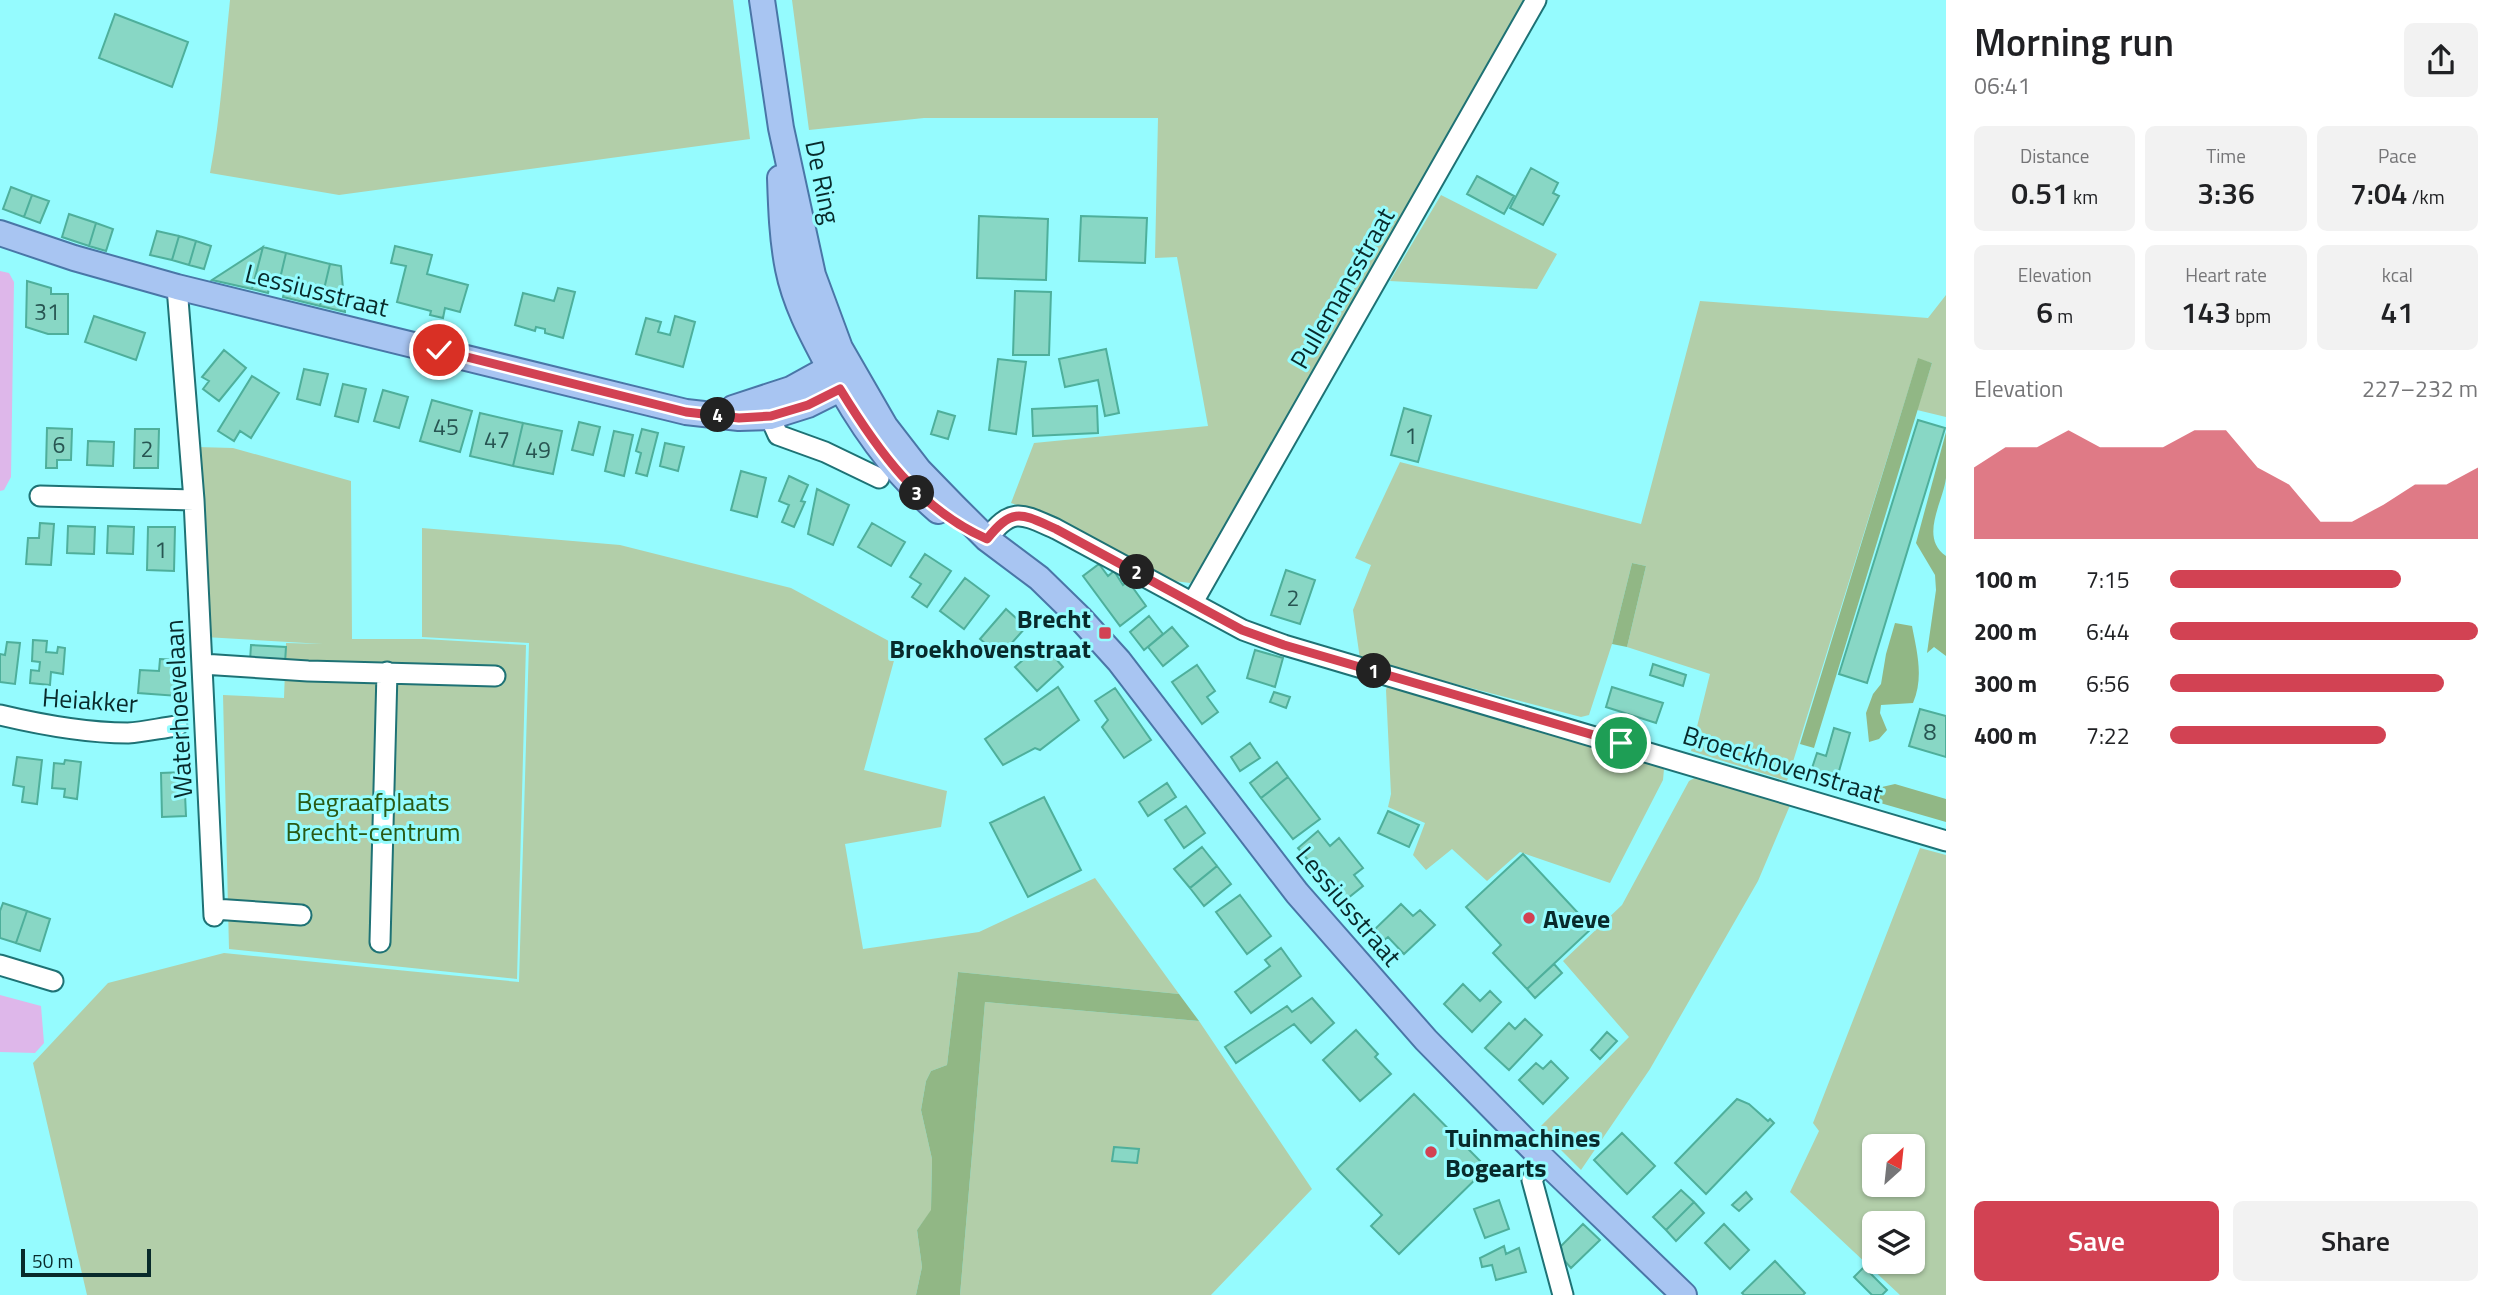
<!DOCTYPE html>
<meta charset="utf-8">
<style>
body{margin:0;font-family:"Titillium Web",sans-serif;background:#f2f2f2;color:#202124;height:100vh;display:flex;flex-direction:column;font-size:26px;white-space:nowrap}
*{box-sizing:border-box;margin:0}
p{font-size:23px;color:#757577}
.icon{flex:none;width:38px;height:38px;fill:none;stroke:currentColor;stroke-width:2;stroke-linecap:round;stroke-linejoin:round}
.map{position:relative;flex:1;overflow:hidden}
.details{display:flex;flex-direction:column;background:#fff;width:560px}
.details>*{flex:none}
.needle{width:46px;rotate:27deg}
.tools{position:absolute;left:1862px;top:1134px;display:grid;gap:14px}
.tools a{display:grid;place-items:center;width:63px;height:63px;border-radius:10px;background:#fff;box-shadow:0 2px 5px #0004;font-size:35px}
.scale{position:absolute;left:21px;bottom:18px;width:130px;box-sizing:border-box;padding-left:7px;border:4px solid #082a2b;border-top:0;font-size:19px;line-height:24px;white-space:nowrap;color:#082a2b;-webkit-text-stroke:5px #95fbfe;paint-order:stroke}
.pin{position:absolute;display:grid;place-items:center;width:60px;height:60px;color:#fff;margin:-30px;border:4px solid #fff;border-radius:50%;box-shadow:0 2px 7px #0007}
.km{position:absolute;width:35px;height:35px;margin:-18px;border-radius:50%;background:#222;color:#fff;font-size:19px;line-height:35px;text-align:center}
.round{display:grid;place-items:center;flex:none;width:74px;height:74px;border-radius:10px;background:#f2f2f2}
.headline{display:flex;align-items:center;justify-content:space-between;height:119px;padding:0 28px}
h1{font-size:38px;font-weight:600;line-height:52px}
.figures{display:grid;grid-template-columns:repeat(3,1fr);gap:10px;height:119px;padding:7px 28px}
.figures div{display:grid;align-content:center;border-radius:10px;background:#f2f2f2;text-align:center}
.figures b{font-size:30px;font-weight:600}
.figures small{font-size:19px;font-weight:400}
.figures p{font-size:19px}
.chart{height:196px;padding:14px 28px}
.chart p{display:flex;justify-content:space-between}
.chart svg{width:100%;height:126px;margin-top:7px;fill:#d24253;opacity:.7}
.primary-button{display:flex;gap:14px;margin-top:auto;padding:14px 28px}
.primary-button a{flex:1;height:80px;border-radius:10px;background:#d24253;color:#fff;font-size:28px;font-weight:600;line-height:80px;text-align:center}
.primary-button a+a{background:#f2f2f2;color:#202124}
ul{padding:0 28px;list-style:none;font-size:23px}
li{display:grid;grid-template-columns:112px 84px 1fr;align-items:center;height:52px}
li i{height:18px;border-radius:9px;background:#d24253}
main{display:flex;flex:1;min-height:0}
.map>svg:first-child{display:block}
.green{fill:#b2cea9;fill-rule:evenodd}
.forest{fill:#91b785}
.water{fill:#deb7ea}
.building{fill:#88d7c5;stroke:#4eaf9b;stroke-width:2}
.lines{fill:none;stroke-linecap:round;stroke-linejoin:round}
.minor-casing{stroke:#1e7275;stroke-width:23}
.major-casing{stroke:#4a76a7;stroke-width:28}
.minor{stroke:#fff;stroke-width:19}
.major{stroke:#a8c5f2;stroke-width:24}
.route-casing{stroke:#fff;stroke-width:14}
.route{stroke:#d24253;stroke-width:9}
.poi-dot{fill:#d24253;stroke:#95fbfe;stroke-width:2.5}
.labels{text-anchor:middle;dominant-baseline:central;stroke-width:6;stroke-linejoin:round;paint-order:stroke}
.number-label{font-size:23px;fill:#285552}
.street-label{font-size:26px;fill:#082a2b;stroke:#95fbfe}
.poi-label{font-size:26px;font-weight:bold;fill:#082a2b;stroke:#95fbfe;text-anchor:start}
.park-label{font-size:26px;fill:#295914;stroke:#95fbfe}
</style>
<main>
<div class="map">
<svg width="1946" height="1295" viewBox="0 0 1946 1295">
<rect width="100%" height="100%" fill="#95fbfe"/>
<path class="green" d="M230,0H733L750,139L339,195L210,173C221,115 224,58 230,0Z
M792,0H1528L1204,571L1190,583L1174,581L1052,518L1011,503L1034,443L1208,426L1177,257L1155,258L1158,118H924L809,130Z
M1441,195L1557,254L1537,289L1390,281Z
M1946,295V417L1917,410L1932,363L1918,359L1787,781L1691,751L1710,674L1627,647L1646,566L1632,563L1612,644L1589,715L1581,717L1360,659L1353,610L1371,565L1355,558L1400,462L1641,524L1700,301L1928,318Z
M197,447L233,448L351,481L352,639H424L526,645L517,979L229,949L223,695L284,698L286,643L323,644L205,637Z
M422,528L620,545L791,588L898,646L864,770L947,791L941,827L845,844L863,949L979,932L1095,878L1179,994L958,972L947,1065L931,1071L926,1081L921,1110L932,1159L931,1211L917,1230L922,1267L916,1295H87L33,1063L108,983L224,953L519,982L529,643L422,637Z
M1389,681L1661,763L1664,769L1663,780L1610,883L1520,852L1487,881L1452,849L1426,870L1413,855L1425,823L1388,807L1391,794L1386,690Z
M1700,775L1791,803L1758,881L1650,1069L1581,1170L1539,1128L1629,1037L1563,961L1622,905L1689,781Z
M1920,848L1946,855V1295H1900L1790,1192L1819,1131L1813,1123ZM1874,1146H1913V1185H1874ZM1874,1223H1913V1262H1874Z
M985,1002L1199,1021L1312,1189L1211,1295H960Z"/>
<path class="forest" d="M1918,358L1932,363L1814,748L1800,744Z
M1946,432C1946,447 1946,463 1946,478C1943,503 1919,537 1946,556V656L1934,647L1927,653L1936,590L1935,575L1916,543Z
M1632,563L1646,566L1627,647L1612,644Z
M1895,623L1912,626C1917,652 1924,677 1913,703L1881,705L1880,713L1887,730L1879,739L1869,742L1866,713L1873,694L1881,684L1886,654Z
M1895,784L1946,799V822L1863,798L1873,789Z
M958,972L1179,994L1199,1021L985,1002L960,1295H916L922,1267L917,1230L931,1210L932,1159L921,1110L926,1081L931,1071L947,1065Z"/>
<path class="water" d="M0,271L9,273L14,282L11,477L4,490L0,491Z
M0,995L41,1006L44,1043L35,1053L0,1052Z"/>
<path class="building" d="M115,14L188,42L172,87L99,58Z
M1531,168L1558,183L1553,193L1559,196L1543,225L1510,208Z
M1477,176L1514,196L1504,214L1467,194Z
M11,187L32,195L24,217L3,209Z
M32,195L49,201L40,223L24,217Z
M69,214L96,223L89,246L62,237Z
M979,216L1048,219L1046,280L977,278Z
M1081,216L1147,218L1145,263L1079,261Z
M96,223L113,229L106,251L89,246Z
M157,231L179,236L172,260L150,255Z
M179,236L196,241L189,265L172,260Z
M196,241L211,246L204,269L189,265Z
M395,246L432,255L427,274L468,285L460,312L445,308L443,318L430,315L431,311L397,302L406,266L391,263Z
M263,247L252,289L212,280Z
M263,247L286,253L279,283L271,281L268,293L252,289Z
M286,253L330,264L320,306L283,297L286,284L279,283Z
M330,264L341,266L345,312L320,306Z
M27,281L51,288V294H68V334H48L26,327Z
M558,288L575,292L563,338L545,333V329L536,327L535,331L515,325L523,293L554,301Z
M1015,291L1051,292L1049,355H1013Z
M94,316L145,333L136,360L85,342Z
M675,316L695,322L683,367L636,354L646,318L661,322L658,332L670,335Z
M1106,349L1119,413L1105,416L1098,380L1065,387L1059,359Z
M224,350L246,368L219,401L203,389L209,381L202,377Z
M998,359L1026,362L1016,434L989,430Z
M304,369L328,374L320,405L297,399Z
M252,376L279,393L251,438L240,431L234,441L218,431Z
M343,384L366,389L358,422L335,416Z
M383,390L408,397L399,428L374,421Z
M432,400L472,411L460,452L420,441Z
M1097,406L1098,433L1033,436L1032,409Z
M1404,408L1431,416L1418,462L1391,455Z
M938,411L955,416L948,439L931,434Z
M480,413L523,423L513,466L470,456Z
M1918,420L1945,428L1867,683L1839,674Z
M579,422L600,427L593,455L572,450Z
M523,423L562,431L553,474L513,466Z
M47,428L72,429L71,460H57V468H46Z
M135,429H159L158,468H134Z
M642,429L658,433L647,476L636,473L641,453L636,451Z
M614,431L633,435L624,476L605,471Z
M88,441L114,442L113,466L87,465Z
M665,443L684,447L678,471L660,466Z
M741,471L766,478L757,517L731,510Z
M789,476L808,485L801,501L805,502L794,527L782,522L789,505L779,501Z
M817,489L849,505L833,545L808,534Z
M40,523L54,524L51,565L26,564L28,538H39Z
M872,523L905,542L891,566L858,547Z
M68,526L95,527L94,554L67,553Z
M108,526L134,527L133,554L107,553Z
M148,527H175L174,571L147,570Z
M925,554L951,571L927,607L912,597L921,584L910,577Z
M1099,564L1108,576L1114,571L1123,585L1128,581L1146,606L1120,626L1083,576Z
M1286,570L1315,580L1300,624L1271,615Z
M965,578L989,596L964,629L940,611Z
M1006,609L1026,627L1000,656L980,639Z
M1149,616L1163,634L1144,650L1130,632Z
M1172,627L1188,646L1163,666L1148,647Z
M33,640L47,641L46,652L57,653L58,647L65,648L63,674L51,672L50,685L30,683L31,670L39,671L40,662L32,661Z
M7,642L20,643L15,684L0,682V654L5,655Z
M1042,643L1063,667L1037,691L1015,667Z
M251,645L286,647L285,663L250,661Z
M1255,650L1283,658L1275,687L1247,678Z
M160,659L177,660V674H180L178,696L138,693L140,670L159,671Z
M1653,664L1686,675L1683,686L1650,675Z
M1197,665L1215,691L1207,697L1218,712L1202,724L1172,682Z
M1058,687L1079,720L1040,750L1035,748L1003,765L985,739Z
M1612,687L1663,703L1656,723L1606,707Z
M1115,688L1151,740L1124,758L1102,727L1108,720L1095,701Z
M1274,692L1290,697L1286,708L1270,702Z
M1920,709L1946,716V757L1909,746Z
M1834,728L1850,733L1837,778L1811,771L1817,753L1826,756Z
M1250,743L1260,758L1240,771L1231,757Z
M17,757L42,760L37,804L22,802L24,787L13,785Z
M65,760L81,762L77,799L64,797L65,789L52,788L54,763L64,764Z
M1277,762L1288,777L1261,798L1250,783Z
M184,772L186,816L162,817L161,773Z
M1288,777L1320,819L1293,839L1261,798Z
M1167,783L1176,797L1148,816L1139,802Z
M1044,797L1081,870L1028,897L990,823Z
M1186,806L1205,833L1184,848L1165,820Z
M1388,811L1419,825L1409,847L1378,833Z
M1318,831L1330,846L1339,838L1363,868L1354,875L1363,886L1343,902L1298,848Z
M1202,847L1217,866L1190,888L1174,869Z
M1523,854L1592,928L1527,989L1493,953L1501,945L1466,907Z
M1217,866L1231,884L1204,906L1190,888Z
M1240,895L1271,936L1247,954L1216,912Z
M3,903L27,911L16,943L0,938V911Z
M1401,904L1413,916L1420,910L1435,925L1404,954L1388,937L1384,940L1375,929Z
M27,911L50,919L40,951L16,943Z
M1281,948L1301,976L1251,1013L1235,992L1270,966L1265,960Z
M1554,964L1562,973L1535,998L1527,989Z
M1463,984L1480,1001L1490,991L1501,1002L1472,1032L1444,1004Z
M1312,998L1334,1023L1311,1043L1294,1024L1236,1063L1225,1047L1287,1006L1292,1012Z
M1525,1019L1542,1035L1509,1070L1485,1048L1509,1023L1515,1029Z
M1356,1030L1378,1054L1375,1057L1391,1074L1360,1101L1323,1060Z
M1607,1032L1617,1041L1600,1059L1591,1050Z
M1551,1061L1568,1078L1543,1104L1519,1080L1536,1063L1543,1069Z
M1414,1094L1487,1168L1399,1254L1371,1226L1382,1215L1337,1169Z
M1737,1099L1749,1104L1768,1121L1770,1119L1774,1123L1706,1194L1675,1163Z
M1622,1133L1655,1166L1627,1194L1594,1160Z
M1114,1147L1139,1149L1137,1163L1112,1161Z
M1681,1190L1694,1202L1666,1230L1653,1217Z
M1746,1192L1752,1199L1739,1211L1732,1205Z
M1499,1200L1509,1229L1485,1238L1474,1209Z
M1694,1202L1704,1213L1676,1241L1666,1230Z
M1583,1224L1600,1240L1571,1268L1563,1259L1561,1246Z
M1724,1224L1749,1250L1730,1269L1705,1243Z
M1504,1246L1506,1254L1519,1248L1526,1272L1496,1280L1492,1265L1482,1267L1480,1258Z
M1775,1261L1805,1293L1803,1295H1744L1742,1293Z
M1864,1267L1887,1290L1882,1295H1872L1854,1277Z"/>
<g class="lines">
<g class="minor-casing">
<path id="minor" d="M177,287L194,500L214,916
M770,417L778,435L825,452L879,478
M40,496L194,500
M987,539C1012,506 1022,514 1056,529L1243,630L1284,645L1946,841
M1193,602L1536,0
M202,664L308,671L495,676
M0,715C42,725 85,733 128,733C144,732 161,728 177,726
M214,909L301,915
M380,942L387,672
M0,965L53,981
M1544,1160L1532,1180L1563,1295"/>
</g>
<g class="major-casing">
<path id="major" d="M762,0L781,128L813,275L840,348L885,426L919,470L955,507L987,539L1039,578L1080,618L1119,661L1297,893L1426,1040L1544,1160L1684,1295
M780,178C781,208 782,239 788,269C795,304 812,335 829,367C858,422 891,470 938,511
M0,233L74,258L177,287L686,412L739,418L770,417L808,405L840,389L851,370
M733,408L791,389L829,368L845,369"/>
</g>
<use href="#minor" class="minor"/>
<use href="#major" class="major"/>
</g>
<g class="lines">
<g class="route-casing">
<path id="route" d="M439,350L686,412L739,418L771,416L808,405L840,389C878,451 919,509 987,539C1013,506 1022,514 1056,529L1242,630L1284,645L1621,743"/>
</g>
<use href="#route" class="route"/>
</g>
<g class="poi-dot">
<rect x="1098" y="626" width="14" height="14" rx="3.5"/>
<circle cx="1529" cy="918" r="7"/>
<circle cx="1431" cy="1152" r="7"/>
</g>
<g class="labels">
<g class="number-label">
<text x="47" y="311">31</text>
<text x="446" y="426">45</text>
<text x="1411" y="435">1</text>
<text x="497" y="439">47</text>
<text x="59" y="444">6</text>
<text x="147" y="448">2</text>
<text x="538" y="449">49</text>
<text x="161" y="549">1</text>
<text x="1293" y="597">2</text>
<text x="1930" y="731">8</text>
</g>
<g class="street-label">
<text transform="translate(823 182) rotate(78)">De Ring</text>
<text transform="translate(1342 288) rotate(-60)">Pullemansstraat</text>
<text transform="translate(317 290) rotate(14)">Lessiusstraat</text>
<text transform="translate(90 700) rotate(4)">Heiakker</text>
<text transform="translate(178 709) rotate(-93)">Waterhoevelaan</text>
<text transform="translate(1783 764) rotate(17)">Broeckhovenstraat</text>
<text transform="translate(1349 906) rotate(50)">Lessiusstraat</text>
</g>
<g class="poi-label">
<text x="1091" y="618" text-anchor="end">Brecht<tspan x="1091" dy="30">Broekhovenstraat</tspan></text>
<text x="1543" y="918">Aveve</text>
<text x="1445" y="1137">Tuinmachines<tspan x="1445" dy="30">Bogearts</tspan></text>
</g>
<g class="park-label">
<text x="373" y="801">Begraafplaats<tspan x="373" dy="30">Brecht-centrum</tspan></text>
</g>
</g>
</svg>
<div class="tools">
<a><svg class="needle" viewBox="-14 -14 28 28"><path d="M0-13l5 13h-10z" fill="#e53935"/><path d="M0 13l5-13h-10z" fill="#757577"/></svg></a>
<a><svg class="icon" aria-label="layers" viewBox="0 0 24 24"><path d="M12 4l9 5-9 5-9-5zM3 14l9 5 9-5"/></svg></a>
</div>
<div class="scale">50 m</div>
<div class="pin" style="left:1621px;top:743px;background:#1e9e55"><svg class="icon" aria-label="arrive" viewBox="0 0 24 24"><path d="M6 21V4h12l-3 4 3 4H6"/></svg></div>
<div class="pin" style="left:439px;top:350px;background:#d93025"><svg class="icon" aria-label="check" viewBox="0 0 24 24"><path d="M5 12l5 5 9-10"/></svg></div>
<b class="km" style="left:1374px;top:671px">1</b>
<b class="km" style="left:1137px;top:572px">2</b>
<b class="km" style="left:917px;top:493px">3</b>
<b class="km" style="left:718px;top:415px">4</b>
</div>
<section class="details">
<div class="headline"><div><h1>Morning run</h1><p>06:41</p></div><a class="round"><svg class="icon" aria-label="share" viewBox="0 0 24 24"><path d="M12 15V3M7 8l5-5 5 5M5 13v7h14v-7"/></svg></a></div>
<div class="figures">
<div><p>Distance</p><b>0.51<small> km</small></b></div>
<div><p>Time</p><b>3:36</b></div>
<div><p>Pace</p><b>7:04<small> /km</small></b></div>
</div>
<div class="figures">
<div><p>Elevation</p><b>6<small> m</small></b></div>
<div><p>Heart rate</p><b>143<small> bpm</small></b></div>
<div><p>kcal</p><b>41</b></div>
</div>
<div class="chart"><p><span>Elevation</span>227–232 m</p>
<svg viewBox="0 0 160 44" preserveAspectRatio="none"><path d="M0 44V19L10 12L20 12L30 6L40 12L50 12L60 12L70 6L80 6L90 19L100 25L110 38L120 38L130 32L140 25L150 25L160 19V44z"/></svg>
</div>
<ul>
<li><b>100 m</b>7:15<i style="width:75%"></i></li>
<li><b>200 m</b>6:44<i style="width:100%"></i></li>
<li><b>300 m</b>6:56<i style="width:89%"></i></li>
<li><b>400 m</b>7:22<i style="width:70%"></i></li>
</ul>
<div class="primary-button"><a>Save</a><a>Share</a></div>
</section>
</main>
